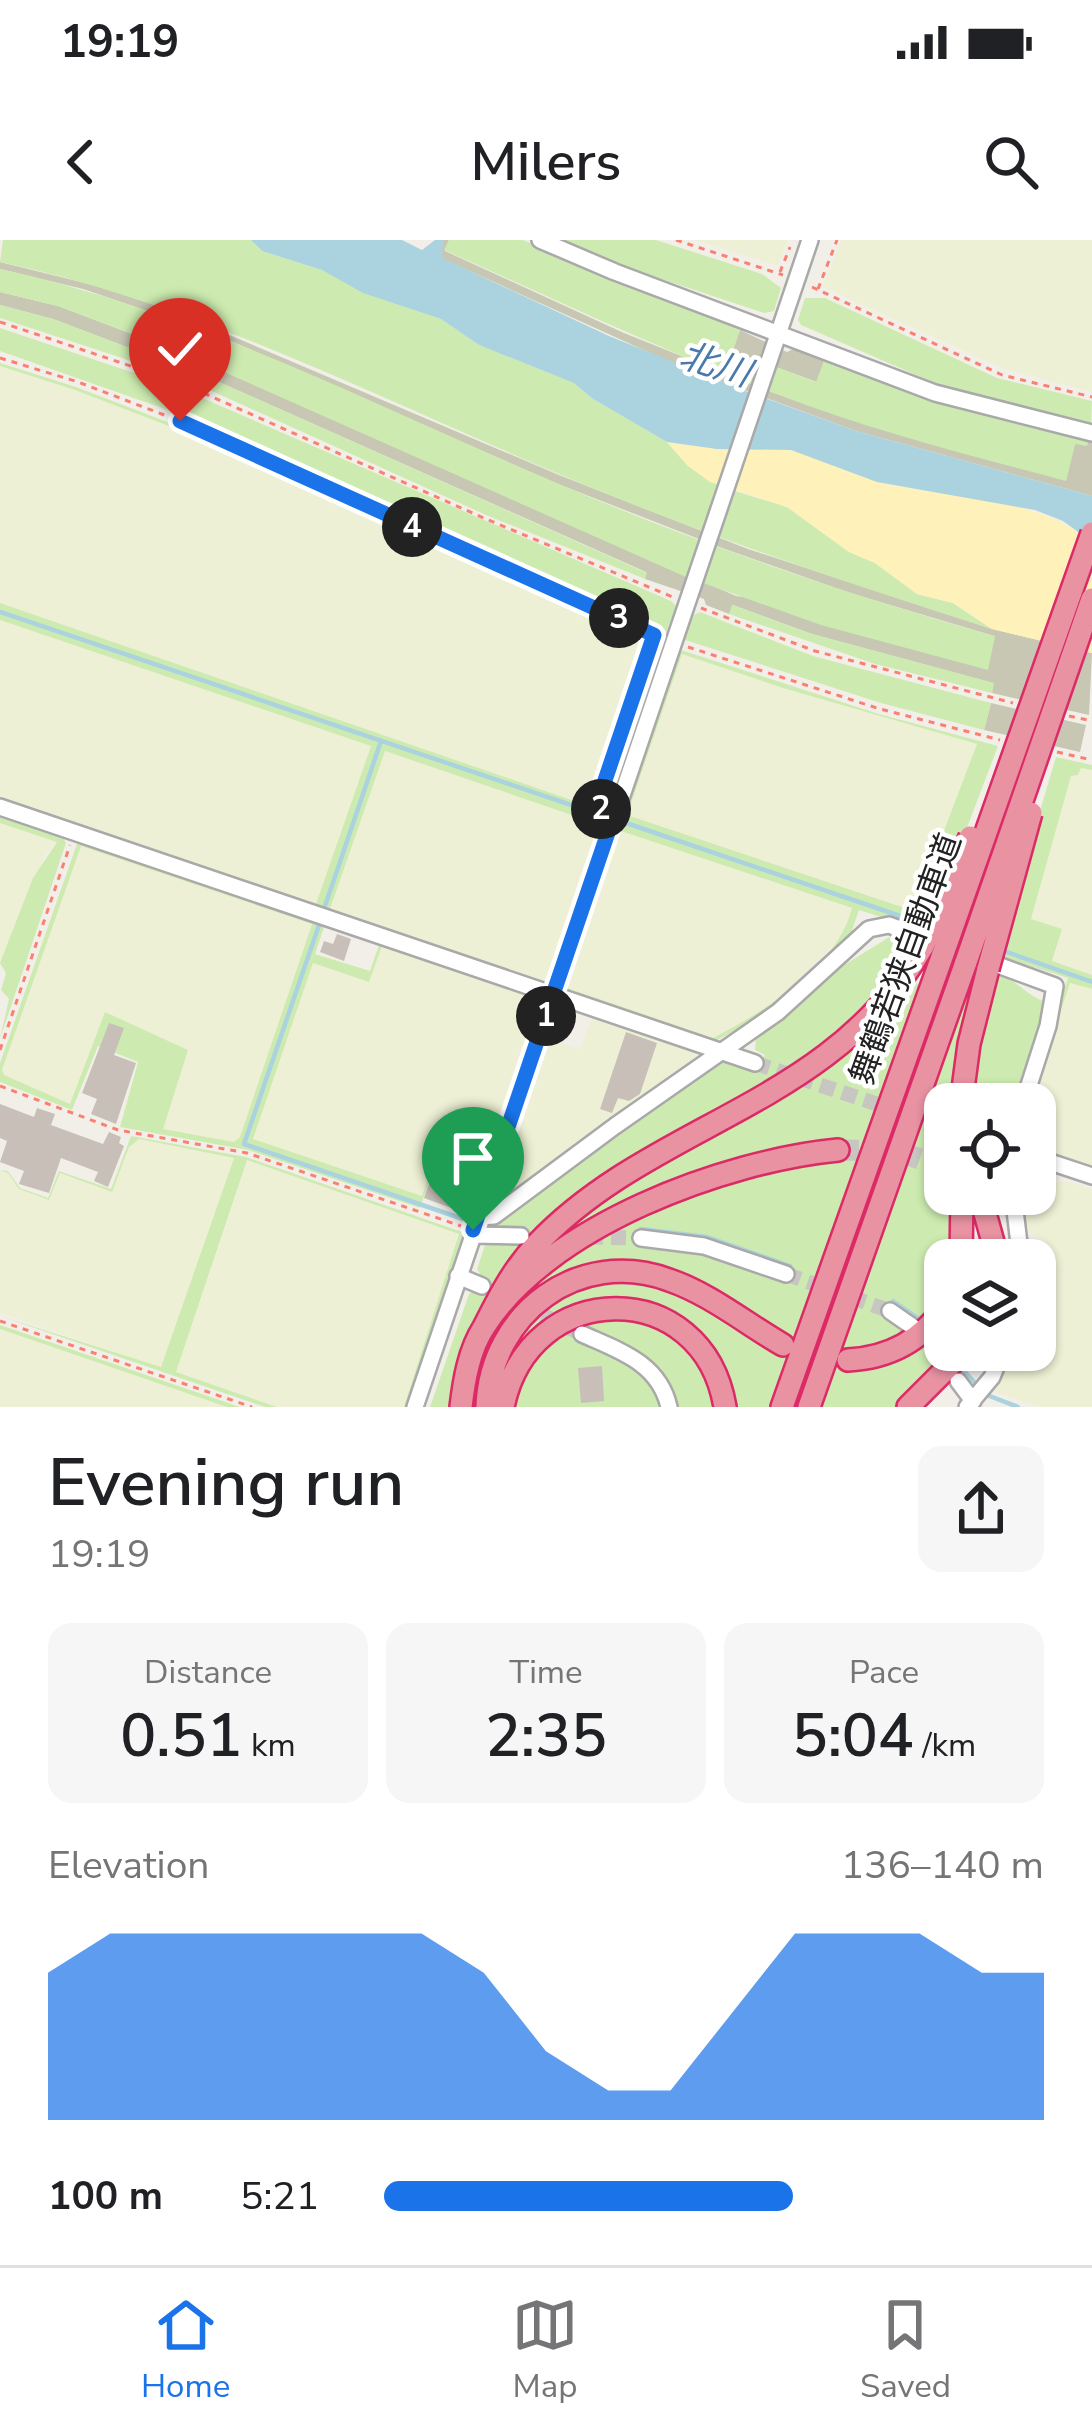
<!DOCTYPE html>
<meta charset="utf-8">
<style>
body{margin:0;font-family:"Nunito Sans","Noto Sans JP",sans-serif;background:#f6f6f6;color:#202124;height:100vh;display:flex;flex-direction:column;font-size:45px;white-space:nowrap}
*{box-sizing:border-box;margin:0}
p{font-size:39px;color:#757577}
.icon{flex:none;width:66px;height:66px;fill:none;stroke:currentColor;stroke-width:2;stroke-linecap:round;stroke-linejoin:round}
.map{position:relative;height:1167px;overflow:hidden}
.drawer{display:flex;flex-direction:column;background:#fff;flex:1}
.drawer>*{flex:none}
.fabs{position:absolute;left:924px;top:843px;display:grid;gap:24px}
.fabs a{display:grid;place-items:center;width:132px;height:132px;border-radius:24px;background:#fff;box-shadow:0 3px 9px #0004;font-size:60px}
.pin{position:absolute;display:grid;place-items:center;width:102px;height:102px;color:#fff;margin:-123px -51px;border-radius:50% 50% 50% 0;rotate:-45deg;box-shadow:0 0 12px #0007}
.pin .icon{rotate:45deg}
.km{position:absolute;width:60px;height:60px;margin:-30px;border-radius:50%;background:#222;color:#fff;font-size:33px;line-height:60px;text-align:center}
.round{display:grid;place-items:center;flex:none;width:126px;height:126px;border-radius:24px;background:#f6f6f6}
.headline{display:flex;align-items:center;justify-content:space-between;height:204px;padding:0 48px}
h1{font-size:66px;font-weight:600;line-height:90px}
.metrics{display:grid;grid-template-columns:repeat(3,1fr);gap:18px;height:204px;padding:12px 48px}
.metrics div{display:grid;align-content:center;border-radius:24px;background:#f6f6f6;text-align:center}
.metrics b{font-size:60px;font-weight:600}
.metrics small{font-size:33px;font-weight:400}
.metrics p{font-size:33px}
.chart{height:336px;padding:24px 48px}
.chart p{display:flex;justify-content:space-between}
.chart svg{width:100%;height:216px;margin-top:12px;fill:#1a73e8;opacity:.7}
ul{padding:0 48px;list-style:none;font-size:39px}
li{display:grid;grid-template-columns:192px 144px 1fr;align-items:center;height:90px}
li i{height:30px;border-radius:15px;background:#1a73e8}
.status{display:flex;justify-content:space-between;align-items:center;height:84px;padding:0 60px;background:#fff;direction:ltr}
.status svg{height:33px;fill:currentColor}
header{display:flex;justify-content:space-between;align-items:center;height:156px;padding:0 48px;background:#fff;font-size:54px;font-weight:600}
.menu{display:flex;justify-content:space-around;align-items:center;height:168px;border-top:3px solid #e0e0e0;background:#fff;font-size:33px;color:#757577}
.menu a{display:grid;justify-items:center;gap:6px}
.menu .selected{color:#1a73e8}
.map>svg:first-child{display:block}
.construction{fill:#c7c7b4}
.farmland{fill:#eef0d5}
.grass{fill:#cdebb0;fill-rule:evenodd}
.sand{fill:#fff1ba}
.water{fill:#aad3df}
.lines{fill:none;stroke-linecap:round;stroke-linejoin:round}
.stream{stroke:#aad3df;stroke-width:4.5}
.building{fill:#c7bfb8}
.minor-tunnel{stroke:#c8c6c1;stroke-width:15;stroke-dasharray:15 8;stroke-linecap:butt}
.highway-tunnel{stroke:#c8c6c1;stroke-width:21;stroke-dasharray:21 10;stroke-linecap:butt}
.minor-casing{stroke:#a9a9a9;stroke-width:20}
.highway-casing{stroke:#dc2a67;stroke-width:26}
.path{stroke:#fa8072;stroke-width:3;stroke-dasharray:6 6;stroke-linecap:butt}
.minor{stroke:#fff;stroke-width:15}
.highway{stroke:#e892a2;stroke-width:21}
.highway-bridge-casing{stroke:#dc2a67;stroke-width:26;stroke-linecap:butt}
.highway-bridge{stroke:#e892a2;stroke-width:21}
.route-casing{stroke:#fff;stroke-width:24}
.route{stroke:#1a73e8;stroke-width:15}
.labels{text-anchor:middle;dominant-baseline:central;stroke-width:9;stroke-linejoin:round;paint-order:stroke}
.street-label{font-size:33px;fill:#222;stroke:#fff}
.water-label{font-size:36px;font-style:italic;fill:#4a7aab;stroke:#fff}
</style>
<div class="status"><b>19:19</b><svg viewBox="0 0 49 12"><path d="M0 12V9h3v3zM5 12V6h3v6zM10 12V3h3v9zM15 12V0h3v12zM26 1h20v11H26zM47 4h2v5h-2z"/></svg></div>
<header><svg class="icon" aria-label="back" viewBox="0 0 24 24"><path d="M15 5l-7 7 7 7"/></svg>Milers<svg class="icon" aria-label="search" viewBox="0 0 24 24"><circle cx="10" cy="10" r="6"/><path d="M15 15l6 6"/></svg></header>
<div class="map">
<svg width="1092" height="1167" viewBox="0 0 1092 1167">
<rect width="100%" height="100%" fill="#f2efe9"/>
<path class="construction" d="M443,0H449L445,11L624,93L774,153L925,202L1066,240L1075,203L1092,199V256L856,191L679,126L441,18Z
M0,22L97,46L173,71L559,235L748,309L992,389L1092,413L1089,475L992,453L993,443L812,394L733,365L729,374L706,365L704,359L645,339L646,332L219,142L53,79L0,65V52L58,66L177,111L736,356L994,396L850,353L722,308L558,244L215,94L83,49L0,29Z
M740,90L787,112L793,109L824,121L817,142L732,111Z
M991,463L1086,485L1080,512L984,490Z"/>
<path class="farmland" d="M695,0H788L778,26Z
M841,0H1092V152L1004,129L823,47Z
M0,126L75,150L174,188L519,347L639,396L643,404L586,565L0,363Z
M0,380L371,506L316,665L0,558Z
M682,413L783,448L977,504L937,609L908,670L627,575Z
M385,511L598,584L546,742L330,669Z
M1081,527L1092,530V735L1052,721L1031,679L1071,535Z
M0,583L57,601L45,616L0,723Z
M620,590L853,669L844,695L775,763L713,798L567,748Z
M81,605L312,684L240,898L234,902L162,890L188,810L106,773L70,864L4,835L2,830Z
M381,706L538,760L539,764L487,917L442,902L422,957L252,899L313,722L369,741Z
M1070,742L1092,749V926L1035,907V864H1030Z
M593,774L710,814L491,974L488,970L546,798L580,809Z
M139,899L234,918L161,1128L0,1073V930L8,933L19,949L49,960L60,933L112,952L129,906Z
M247,920L458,994L452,1024L404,1167H277L176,1132Z
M1067,941L1092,949V1167H1039L995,1152L1009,1110H1035V1028L1044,1000L1024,991L1019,954H1035V944Z
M0,1089L78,1116L227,1167H0Z"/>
<path class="grass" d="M3,0H251L262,11L322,30L376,57L441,79L479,105L575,143L593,159L667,202L688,226L728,249L787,267L849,312L875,323L917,354L953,363L992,389C844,342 697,293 554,232C373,155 194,63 0,22Z
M449,0H523L740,90L733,111L816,142L824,121L934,158L1089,199L1087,206L1075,204L1066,241C968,215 869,190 774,153C662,110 554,59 444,10Z
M558,0H656L762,34L781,48L774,71L764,73L607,21Z
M0,29C194,71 372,164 554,242C697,303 845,354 995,396L988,430L821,385L686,337L177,111L58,66L0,52Z
M805,58H825L997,138L1092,161L1091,186L937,144L801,85L798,80Z
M0,65L53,79L219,142L647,333L645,339L486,275L183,138L0,78Z
M0,88L179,148L671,361L676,366L665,395L182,175L0,111Z
M0,123L76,147L178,186L647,396L587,576L603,582L547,745L0,561L316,664L371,506L0,380V363L586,565L642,399L519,347L174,188L75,150L0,126ZM385,511L598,584L546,742L330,669Z
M732,365L812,394L994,443L992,453L875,424L729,374Z
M700,372L813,416L991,463L984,490L881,463L682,399L690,377Z
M678,409L879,474L998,506L949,635L922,690L859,670L849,699L794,752L765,775L713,802L562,750ZM682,414L783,448L977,504L937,609L908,669L627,575ZM621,591L852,668C837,728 764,771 713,798L567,748Z
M1056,517L1092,525V530L1081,528L1078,535L1071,536L1031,679L1062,689L1052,721L1092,735V749L1070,743L1030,864H1026L1068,738L997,715Z
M0,573L61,594L66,603L0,799L9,759L1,750L6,733L0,723L33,638L57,602L0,583Z
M78,601L325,684L315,714L370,731L380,702L543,759L489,919L442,904L420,968L248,910L120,887L138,822L98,806L72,870L0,842V823ZM81,606L312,684L240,897L234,902L163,889L188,810L105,772L70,864L4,835L2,830ZM382,706L538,760L539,764L488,916L441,901L422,956L253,899L313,723L369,742Z
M891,696L918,700L901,730L831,806L673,898L502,1034L465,1105L452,1167H430L469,1054L485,1043L477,1029L493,981L721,819L751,831L765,815L755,810L756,794L817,742Z
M995,730C1014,739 1026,754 1043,761V785L1018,864H969Z
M917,743L920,748L771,1167H734C717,1086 639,1032 560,1073C536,1086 524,1107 506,1122C534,1042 603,1043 676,1033L533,1051C563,1004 712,940 768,912L687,936L539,1014C587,973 635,939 689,907C777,856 844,830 908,746ZM641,992C687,992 704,999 741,1025C720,1026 710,1016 692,1008C676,1002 658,997 641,992Z
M968,743L976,748L953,864H945V954H955L953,1020H945V1048L920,1083L891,1064L886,1078L907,1093L850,1112L844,1130C888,1130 913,1110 945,1082V1110H955L896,1167H821Z
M131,896L246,917L462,992L464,996L407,1167H404L459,994L247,920L176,1132L277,1167H265L0,1076L161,1127L234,918L139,899L129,907L112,952L60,933L49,960L19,949L8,933L0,930L8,931L20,948L48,958L59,931L111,949Z
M602,1078C675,1083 690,1102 717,1167H676C670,1141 658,1126 636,1112L629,1123L654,1143L663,1167H513C534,1111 545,1098 602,1078Z
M0,1085L240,1167H227L0,1089Z"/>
<path class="sand" d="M667,202C707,211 746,204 786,210C816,213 844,232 873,240C947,261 1030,252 1092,302V413L992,389L953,363L917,354L875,323L849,312L787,267L710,242L688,226Z"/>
<path class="water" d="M251,0H402L422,10L435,0H443L442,18L609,96L748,152L856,191L1092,256V302L1063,281L1035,270L877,242L791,210L717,209L667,202L593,159L574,143L479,105L441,79L363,53L322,30L262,11Z"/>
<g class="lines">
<path class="stream" d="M0,372L589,571
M626,583L915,681
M325,666L381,501
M319,685L244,904L466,980
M1001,710L1092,742
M494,987L524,988
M641,989L707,997L790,1026
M893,1061L921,1080
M963,1130L979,1147
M987,1155L1018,1167"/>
</g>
<path class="building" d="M337,694L351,699L344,721L320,712L324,701L333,704Z
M109,783L124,788L114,815L136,823L116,884L91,874L97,859L82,853Z
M626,792L657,803L640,854L629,861L618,858L612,873L600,869Z
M0,864L34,877L37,868L55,874L51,885L103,904L109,892L121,897L119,903L124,906L108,947L94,941L98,932L61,918L49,953L19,944L24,931L0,922L7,901L0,898Z
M441,908L480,922L465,973L424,958Z
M602,1126L604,1161L581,1163L578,1128Z"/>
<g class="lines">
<path class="minor-tunnel" d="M755,823L945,887
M542,996L641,998
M786,1034L890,1071
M501,1055L582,1094
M915,1089L953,1135"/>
<path class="highway-tunnel" d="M838,910L897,911L945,928"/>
<g class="minor-casing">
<path id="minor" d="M540,0L615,32L935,153L1092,193
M0,567L755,823
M1035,917L1092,936
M1013,954L1021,1020
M478,977L494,976L615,886L778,772L869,689L889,685L1055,746L1048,786L1023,864
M472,995L521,996
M641,998L704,1006L786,1034
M458,1036L482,1046
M890,1071L913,1087
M582,1094C620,1111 659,1123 669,1167
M958,1141L973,1161
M415,1167L810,0
M967,1167L992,1137L1003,1110"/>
</g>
<g class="highway-casing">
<path id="highway" d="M961,864L969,804L988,729
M983,966L998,1020
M961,1020L962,954
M483,1089C498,1059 513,1029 537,1004C654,881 833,867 923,706
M848,1120C889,1118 921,1101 945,1067
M461,1167C464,1141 469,1110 484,1087C548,986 724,921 838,910
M487,1167C490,1073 579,1007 669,1040C710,1054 745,1083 783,1105
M503,1167C529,1037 703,1035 725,1167
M782,1167L943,714
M809,1167L966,722
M908,1167L965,1110"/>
</g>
<path class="path" d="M676,0L783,35
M780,32L790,7
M812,47L1002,135L1092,157
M818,49L837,0
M0,82L181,143L486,279L675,358
M0,118L78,142L180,181L660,398
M701,368L815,411L1013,463
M688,407L880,469L1000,500
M1069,476L1092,481
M1057,512L1092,520
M602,569L596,567L654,395
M0,810L70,605
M0,846L118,890L247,913L461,986
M0,1081L252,1167"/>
<use href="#minor" class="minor"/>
<use href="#highway" class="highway"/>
<g class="highway-bridge-casing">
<path id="highway-bridge" d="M923,706L970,597
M943,714L1092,293
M966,722L1092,359
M988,729L1031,573"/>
</g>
<use href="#highway-bridge" class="highway-bridge"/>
</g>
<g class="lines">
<g class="route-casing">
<path id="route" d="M180,181L654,395L596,567L614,575L473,990"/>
</g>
<use href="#route" class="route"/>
</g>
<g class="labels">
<g class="street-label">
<text transform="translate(906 719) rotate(-70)">舞鶴若狭自動車道</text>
</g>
<g class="water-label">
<text transform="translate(715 125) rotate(17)">北川</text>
</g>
</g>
</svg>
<div class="fabs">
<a><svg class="icon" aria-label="locate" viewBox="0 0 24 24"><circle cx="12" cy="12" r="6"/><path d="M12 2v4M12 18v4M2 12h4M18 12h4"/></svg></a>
<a><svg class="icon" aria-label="layers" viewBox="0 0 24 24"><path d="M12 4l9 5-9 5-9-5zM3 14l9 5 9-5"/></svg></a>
</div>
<div class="pin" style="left:473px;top:990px;background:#1e9e55"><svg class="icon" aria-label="arrive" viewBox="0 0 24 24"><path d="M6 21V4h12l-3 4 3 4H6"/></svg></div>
<div class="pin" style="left:180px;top:181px;background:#d93025"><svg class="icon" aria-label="check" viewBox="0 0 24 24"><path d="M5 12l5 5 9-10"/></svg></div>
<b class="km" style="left:546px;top:776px">1</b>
<b class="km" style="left:601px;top:569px">2</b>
<b class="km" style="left:619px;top:378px">3</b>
<b class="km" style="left:412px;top:287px">4</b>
</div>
<section class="drawer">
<div class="headline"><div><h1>Evening run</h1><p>19:19</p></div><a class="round"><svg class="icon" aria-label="share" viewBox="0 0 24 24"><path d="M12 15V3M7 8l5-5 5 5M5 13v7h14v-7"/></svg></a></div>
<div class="metrics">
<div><p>Distance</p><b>0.51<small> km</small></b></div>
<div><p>Time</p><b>2:35</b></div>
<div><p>Pace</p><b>5:04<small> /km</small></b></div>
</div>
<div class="chart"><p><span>Elevation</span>136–140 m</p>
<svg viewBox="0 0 160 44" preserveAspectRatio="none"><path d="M0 44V14L10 6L20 6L30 6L40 6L50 6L60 6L70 14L80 30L90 38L100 38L110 22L120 6L130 6L140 6L150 14L160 14V44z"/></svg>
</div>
<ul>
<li><b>100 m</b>5:21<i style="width:62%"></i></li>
</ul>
</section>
<nav class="menu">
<a class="selected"><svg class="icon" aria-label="home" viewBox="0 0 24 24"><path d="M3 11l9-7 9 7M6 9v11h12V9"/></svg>Home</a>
<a><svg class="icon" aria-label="map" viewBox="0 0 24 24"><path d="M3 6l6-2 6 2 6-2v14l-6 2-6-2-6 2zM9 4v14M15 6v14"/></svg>Map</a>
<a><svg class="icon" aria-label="saved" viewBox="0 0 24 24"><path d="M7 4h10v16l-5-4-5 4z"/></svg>Saved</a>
</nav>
